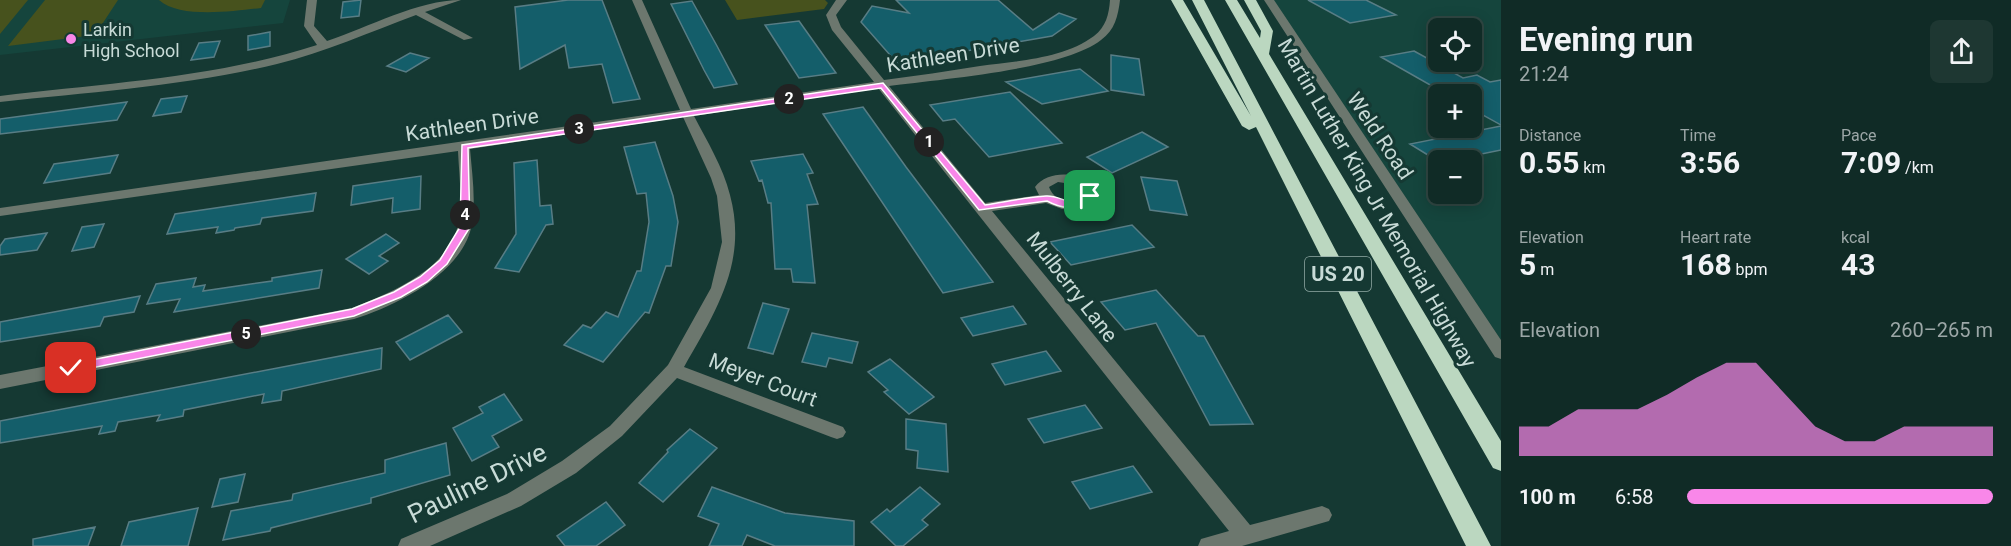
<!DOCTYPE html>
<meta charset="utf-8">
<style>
body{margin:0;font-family:Roboto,sans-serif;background:#1e3732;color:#f1f3f6;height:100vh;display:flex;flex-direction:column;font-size:22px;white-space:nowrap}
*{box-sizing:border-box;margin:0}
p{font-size:20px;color:#9ca7a7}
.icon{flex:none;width:33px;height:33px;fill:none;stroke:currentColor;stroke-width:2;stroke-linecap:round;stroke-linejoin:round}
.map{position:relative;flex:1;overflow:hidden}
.panel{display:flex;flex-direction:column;background:#102b26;width:510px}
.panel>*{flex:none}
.fabs{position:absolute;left:1428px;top:18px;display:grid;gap:12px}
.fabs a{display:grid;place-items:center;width:54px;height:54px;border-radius:9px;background:#102b26;box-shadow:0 3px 15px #0003,0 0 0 2px #304743;font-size:30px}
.pin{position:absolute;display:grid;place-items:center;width:51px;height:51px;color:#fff;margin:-26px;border-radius:12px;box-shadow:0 3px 9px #0006}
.km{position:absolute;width:30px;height:30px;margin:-15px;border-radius:50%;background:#222;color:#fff;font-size:16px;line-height:30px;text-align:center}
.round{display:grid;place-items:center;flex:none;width:63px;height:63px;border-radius:9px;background:#1e3732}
.head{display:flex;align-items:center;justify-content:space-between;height:102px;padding:0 18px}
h1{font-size:33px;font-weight:700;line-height:45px}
.stats{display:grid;grid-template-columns:repeat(3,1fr);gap:9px;height:102px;padding:6px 18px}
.stats div{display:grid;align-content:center}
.stats b{font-size:30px;font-weight:700}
.stats small{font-size:16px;font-weight:400}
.stats p{font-size:16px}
.chart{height:168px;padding:12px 18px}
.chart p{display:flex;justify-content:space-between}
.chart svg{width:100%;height:108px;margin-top:6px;fill:#f987e9;opacity:.7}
ul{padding:0 18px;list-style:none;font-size:20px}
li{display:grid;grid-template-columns:96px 72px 1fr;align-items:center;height:45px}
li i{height:15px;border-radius:8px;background:#f987e9}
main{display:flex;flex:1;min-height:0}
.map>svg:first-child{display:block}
.built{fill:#15453d;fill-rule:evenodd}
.green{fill:#47521d}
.building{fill:#145e6a;stroke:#587d85;stroke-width:1.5}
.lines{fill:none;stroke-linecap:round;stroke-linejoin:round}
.minor{fill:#6c776e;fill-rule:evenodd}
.highway{fill:#bbd7c0;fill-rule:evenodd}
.route{fill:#f987e9;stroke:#fff;stroke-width:1.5}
.poi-dot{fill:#f987e9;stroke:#153933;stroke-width:2}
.labels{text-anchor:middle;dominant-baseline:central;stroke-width:6;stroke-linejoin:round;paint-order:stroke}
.far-poi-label{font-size:18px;fill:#c8dbd7;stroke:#153933;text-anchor:start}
.shield{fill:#153933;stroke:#92aaa6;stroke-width:1.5}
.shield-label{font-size:20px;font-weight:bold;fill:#c8dbd7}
.street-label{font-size:21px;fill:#c8dbd7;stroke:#153933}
.near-street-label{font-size:26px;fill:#c8dbd7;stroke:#153933}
</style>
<main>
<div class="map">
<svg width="1501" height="546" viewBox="0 0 1501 546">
<rect width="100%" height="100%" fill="#153933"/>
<path class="built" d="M0,0H290L283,23L0,55Z
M1273,0H1501V340ZM1438,28H1472V62H1438ZM1438,94H1472V128H1438ZM1438,160H1472V194H1438Z"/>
<path class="green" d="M0,0H28L0,34Z
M45,0H118L95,35L8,46Z
M159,0H265L261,8C234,11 180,19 159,0Z
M725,0H825L828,3L824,9L737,20Z"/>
<path class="building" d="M361,0L359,16L341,18L343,2Z
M568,0H602L640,99L613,103L602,64L569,68L565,45L520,69L515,7Z
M896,0H998L1033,30L1059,13L1076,19L1052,36L897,63L861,22L872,6L909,13Z
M1308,0H1366L1396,15L1350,23Z
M692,1L717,46L737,84L714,88L704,70L671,4Z
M799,21L836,73L799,78L765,25Z
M270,32V46L248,50V36Z
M220,41L214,57L191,60L199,43Z
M1414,51L1463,78L1477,75L1490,82L1501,80V125L1472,109V94H1446L1381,57Z
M410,53L429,58L406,72L387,66Z
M1111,55L1139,59L1144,95L1111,90Z
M1080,69L1108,91L1042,104L1006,82Z
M1010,92L1062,143L989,157L955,119L943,121L930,105Z
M187,96L181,112L153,116L161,99Z
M127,102L117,120L0,134V119Z
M863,107L906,167L993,282L943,293L823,114Z
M1501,126V150L1452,160H1436L1410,144Z
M1142,132L1168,147L1112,173L1087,157Z
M655,142L673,196L678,222L671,266H666L649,313L645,312L603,362L564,345L583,325L591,328L606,312L618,317L637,271H641L649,222L646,193L637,194L624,147Z
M803,154L813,173L807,174L818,204L807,205L815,283L793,282L791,269H775L771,203H768L762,180L759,181L751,161Z
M118,155L110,173L44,183L54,164Z
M537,160L540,206L551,205L553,224L546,225L519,272L495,268L516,234L514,163Z
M421,176L420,209L392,213L393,198L351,205L353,186Z
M1141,177L1177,181L1187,215L1150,210Z
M316,193L313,211L262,218L260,224L235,228L234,230L216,233L218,227L167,234L175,214Z
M104,224L94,247L72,251L82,227Z
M1132,225L1154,247L1071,265L1050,242Z
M47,233L37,250L0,255V246L5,239Z
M386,234L399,243L379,256L388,261L369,274L346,259Z
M322,270L319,288L174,312L180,299L147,304L156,284L196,278L193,287L205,285L203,291L272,281V278Z
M1156,290L1198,336H1204L1253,424L1210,425L1156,323L1125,330L1101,302Z
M140,296L134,312L104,317L100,326L0,342V322Z
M763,303L789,309L773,354L748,348Z
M1013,306L1026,324L973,336L961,318Z
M448,315L462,332L410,360L396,342Z
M812,333L858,342L852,363L829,358L826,367L802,362Z
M382,348L381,369L282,391L281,400L262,403L264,394L184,410L183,416L157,421L160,415L118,422L115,431L99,434L102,426L0,443V421Z
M1046,351L1061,371L1005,385L992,364Z
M890,359L934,397L909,414L884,392L888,390L868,372Z
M504,394L522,420L492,436L499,447L472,461L453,428L483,413L479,407Z
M1085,405L1102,428L1044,443L1028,419Z
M906,419L946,424L948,472L917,468L918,451L906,449Z
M690,429L717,448L663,502L639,483L668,452L667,450Z
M446,443L450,475L371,498V503L271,528L270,531L223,540L231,511L292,500L293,494L385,473V460Z
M1133,466L1152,492L1090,509L1072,482Z
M245,474L238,502L212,507L220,479Z
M712,487L785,513L854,521V546H775L747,535L742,546H709L719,524L698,516Z
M920,487L940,504L922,520L928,525L903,546H896L871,522L887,509L890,512Z
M606,502L625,525L596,546H565L557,536Z
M198,508L188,546H121L129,522Z
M95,527L88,546H33V539Z"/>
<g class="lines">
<path class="minor" d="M307,0H317L314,26L327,41C369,27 418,0 461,0L425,12L473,38L464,40L416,15C370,32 325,52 277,64C187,86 92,92 0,102V96C106,83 215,78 317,45L304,26Z
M632,0H642L691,109L874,82L832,30L826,15L836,0H847L836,15L841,27L884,80C916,76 948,71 980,66C1016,61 1063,59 1094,36C1106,27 1109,14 1110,0H1120C1118,16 1115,30 1101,40C1063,70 940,79 889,86L985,203L1039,195L1035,187C1050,167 1095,171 1096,200L1088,207L1076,210L1062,209L1046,203L992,211L1250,525L1322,506L1329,509L1332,515L1329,521L1242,546H1198L1201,539L1229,531L878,88L694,116C707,141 723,167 730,195C748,262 716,311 684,367L843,427L846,432L843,437L837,439L831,437L677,378L622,436L576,473L521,506L430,546H398L401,539L507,494L562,461L610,426L668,365L711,288L722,242L717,196L711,178L683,117L470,149C472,173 476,199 472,223C465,272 396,306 354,319L0,389V375L352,308C390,293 448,270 458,225C463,201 459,175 458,151L0,216V208L680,110ZM1058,182L1071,184L1082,192V198C1070,206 1054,201 1049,187Z
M1264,0H1274L1501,340V359L1495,357Z"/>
<path class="highway" d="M1171,0H1183L1251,116L1192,0H1204L1491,546H1466L1256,127L1249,130L1242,126Z
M1225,0H1237L1260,38L1261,31L1244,0H1256L1273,31L1269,54L1501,441V471L1493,468Z"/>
</g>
<path class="route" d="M883,83L985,205C1005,202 1026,197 1046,196C1060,195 1065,205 1083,201L1087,194L1095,196L1089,205C1073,209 1062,209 1047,201L979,210L881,88L468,148L470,227L447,264L427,282L401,297L354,316L71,372L65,368L71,364L352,309L394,292L420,277L440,260L460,227L462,145Z"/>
<circle class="poi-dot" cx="71" cy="39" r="6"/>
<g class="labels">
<g class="far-poi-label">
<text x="83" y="29">Larkin<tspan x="83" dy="21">High School</tspan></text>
</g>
<rect class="shield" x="1305" y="257" width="66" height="34" rx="4.5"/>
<g class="shield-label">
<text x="1338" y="274">US 20</text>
</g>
<g class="street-label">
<text transform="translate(953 55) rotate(-9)">Kathleen Drive</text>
<text transform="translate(472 125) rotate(-8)">Kathleen Drive</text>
<text transform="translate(1380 136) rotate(56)">Weld Road</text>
<text transform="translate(1377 203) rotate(60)">Martin Luther King Jr Memorial Highway</text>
<text transform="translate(1072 287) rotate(52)">Mulberry Lane</text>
<text transform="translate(763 380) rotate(21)">Meyer Court</text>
</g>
<g class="near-street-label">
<text transform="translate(477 483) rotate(-26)">Pauline Drive</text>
</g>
</g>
</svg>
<div class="fabs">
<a><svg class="icon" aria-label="locate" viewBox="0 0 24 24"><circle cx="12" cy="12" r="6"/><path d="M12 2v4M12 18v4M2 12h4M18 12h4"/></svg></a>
<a>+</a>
<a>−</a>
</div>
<div class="pin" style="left:1090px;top:196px;background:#1e9e55"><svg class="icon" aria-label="arrive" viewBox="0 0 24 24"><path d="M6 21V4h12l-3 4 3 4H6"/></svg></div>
<div class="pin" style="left:71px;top:368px;background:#d93025"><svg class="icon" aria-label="check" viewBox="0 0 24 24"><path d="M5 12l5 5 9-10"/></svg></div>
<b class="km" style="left:929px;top:142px">1</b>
<b class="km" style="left:789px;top:99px">2</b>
<b class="km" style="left:579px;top:129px">3</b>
<b class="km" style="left:465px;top:215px">4</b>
<b class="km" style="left:246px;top:334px">5</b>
</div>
<section class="panel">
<div class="head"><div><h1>Evening run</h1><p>21:24</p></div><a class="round"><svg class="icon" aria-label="share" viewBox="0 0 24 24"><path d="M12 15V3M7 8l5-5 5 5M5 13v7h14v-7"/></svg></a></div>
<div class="stats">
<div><p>Distance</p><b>0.55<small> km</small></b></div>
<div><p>Time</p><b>3:56</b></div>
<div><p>Pace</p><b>7:09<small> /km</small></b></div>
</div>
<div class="stats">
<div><p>Elevation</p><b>5<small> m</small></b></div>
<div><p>Heart rate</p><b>168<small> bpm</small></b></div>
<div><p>kcal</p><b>43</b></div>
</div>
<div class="chart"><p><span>Elevation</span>260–265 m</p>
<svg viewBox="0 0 160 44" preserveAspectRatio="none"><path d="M0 44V32L10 32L20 25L30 25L40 25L50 19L60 12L70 6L80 6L90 19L100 32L110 38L120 38L130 32L140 32L150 32L160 32V44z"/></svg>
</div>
<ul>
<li><b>100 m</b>6:58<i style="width:100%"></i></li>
</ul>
</section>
</main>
